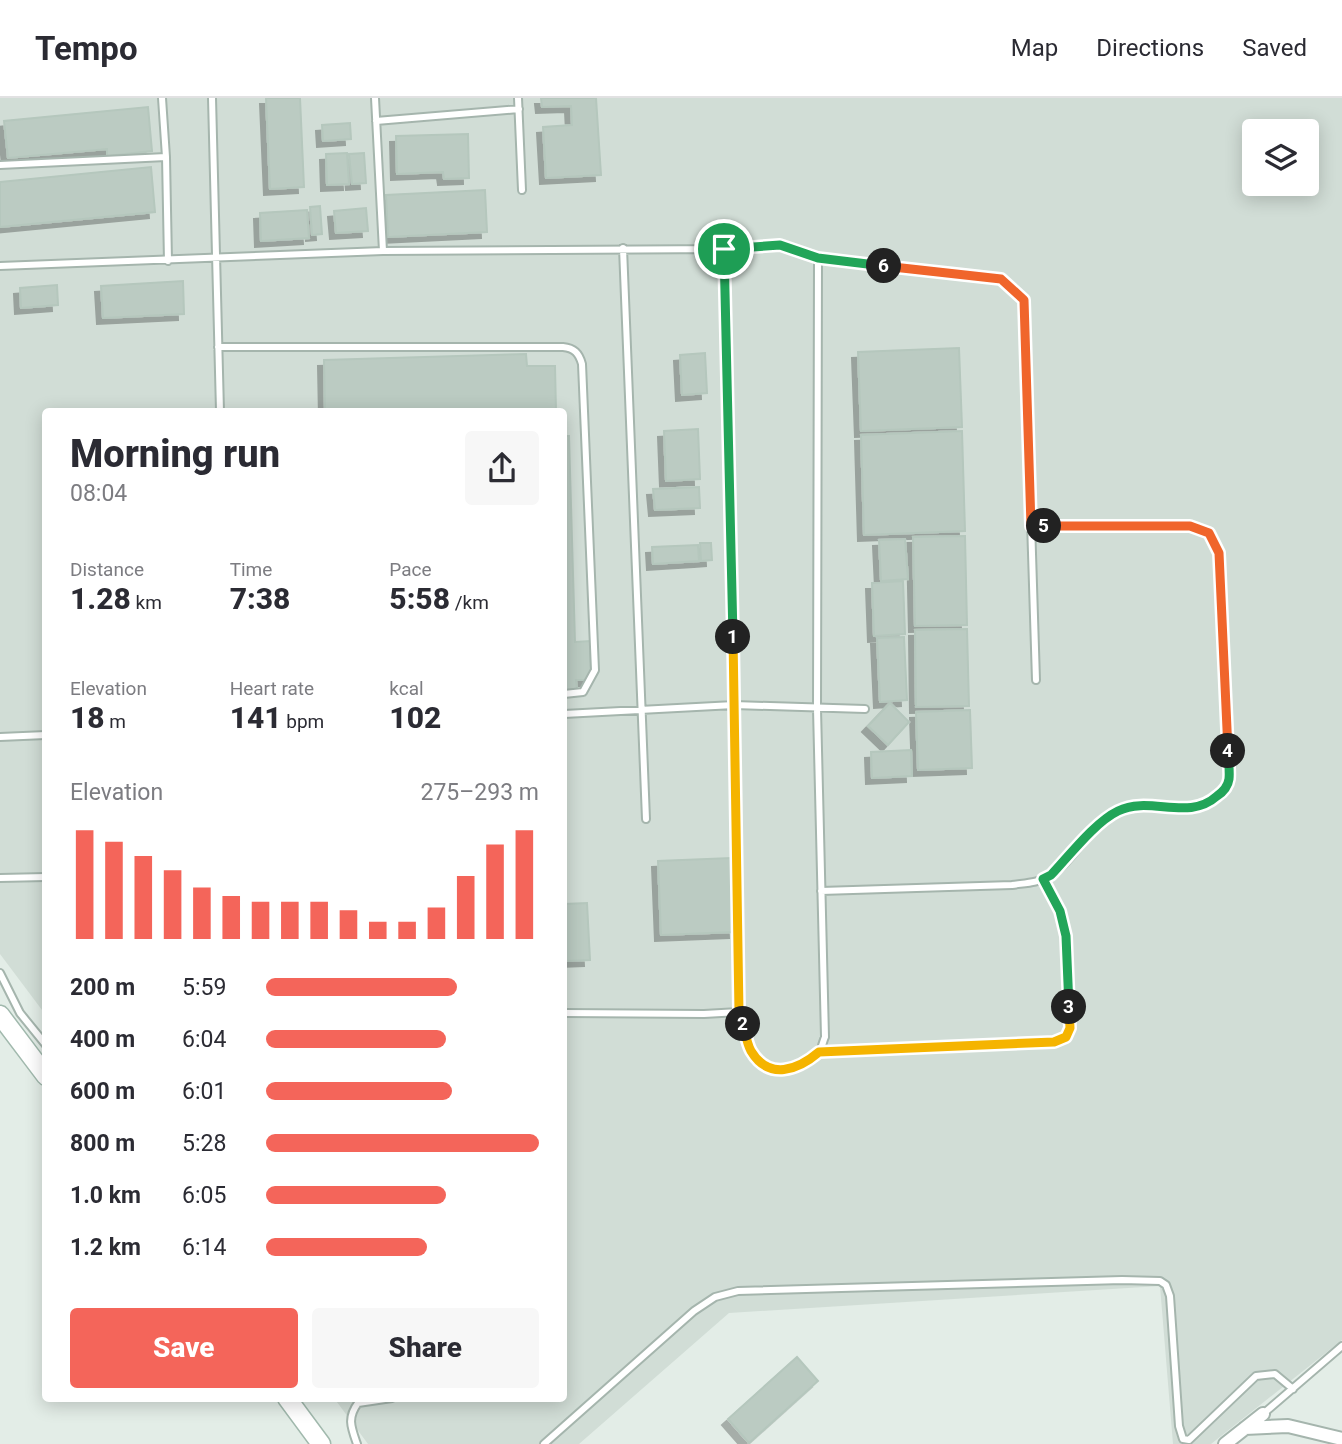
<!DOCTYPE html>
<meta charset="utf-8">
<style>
body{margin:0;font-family:Roboto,sans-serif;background:#f7f7f7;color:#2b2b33;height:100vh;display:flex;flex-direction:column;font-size:26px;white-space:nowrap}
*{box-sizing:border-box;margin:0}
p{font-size:23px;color:#7c7c81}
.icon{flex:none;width:38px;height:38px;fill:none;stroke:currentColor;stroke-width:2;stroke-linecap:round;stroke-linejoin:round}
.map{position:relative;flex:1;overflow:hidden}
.sheet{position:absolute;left:42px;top:310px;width:525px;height:994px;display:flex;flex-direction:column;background:#fff;border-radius:7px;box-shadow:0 4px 18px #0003}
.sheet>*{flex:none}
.controls{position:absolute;left:1242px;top:21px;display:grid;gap:14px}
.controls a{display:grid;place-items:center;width:77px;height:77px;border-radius:7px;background:#fff;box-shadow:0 4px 18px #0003;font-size:35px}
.pin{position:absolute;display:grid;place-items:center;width:60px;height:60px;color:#fff;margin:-30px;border:4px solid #fff;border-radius:50%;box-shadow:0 2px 7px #0007}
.km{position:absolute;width:35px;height:35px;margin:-18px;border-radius:50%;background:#222;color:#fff;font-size:19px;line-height:35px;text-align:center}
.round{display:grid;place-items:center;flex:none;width:74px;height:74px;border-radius:7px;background:#f7f7f7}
.summary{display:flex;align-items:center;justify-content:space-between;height:119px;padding:0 28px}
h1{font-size:38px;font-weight:800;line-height:52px}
.figures{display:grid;grid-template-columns:repeat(3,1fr);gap:10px;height:119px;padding:7px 28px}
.figures div{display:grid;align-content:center}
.figures b{font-size:30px;font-weight:800}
.figures small{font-size:19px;font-weight:400}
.figures p{font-size:19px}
.chart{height:196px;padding:14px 28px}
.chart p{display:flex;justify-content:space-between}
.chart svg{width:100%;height:126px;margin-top:7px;stroke:#f4655a;stroke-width:6}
.cta{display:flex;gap:14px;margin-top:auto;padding:14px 28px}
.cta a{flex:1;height:80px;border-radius:7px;background:#f4655a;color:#fff;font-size:28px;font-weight:800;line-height:80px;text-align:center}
.cta a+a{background:#f7f7f7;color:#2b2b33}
ul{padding:0 28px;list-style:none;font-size:23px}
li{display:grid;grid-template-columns:112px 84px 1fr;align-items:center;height:52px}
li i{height:18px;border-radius:9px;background:#f4655a}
header{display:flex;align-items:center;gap:42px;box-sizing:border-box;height:98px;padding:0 35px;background:#fff;border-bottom:2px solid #e1e1e2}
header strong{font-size:33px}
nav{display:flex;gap:38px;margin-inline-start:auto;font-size:24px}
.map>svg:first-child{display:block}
.built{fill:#d1ddd6;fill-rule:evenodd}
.building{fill:#bbcbc2;stroke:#b5c7bd;stroke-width:2;filter:url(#shadow)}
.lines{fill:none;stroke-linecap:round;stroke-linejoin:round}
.lane-casing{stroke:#a5b5ad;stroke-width:10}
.street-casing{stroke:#a5b5ad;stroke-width:16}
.secondary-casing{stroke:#a1b9ad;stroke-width:21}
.lane{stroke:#fff;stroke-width:6}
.street{stroke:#fff;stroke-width:12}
.secondary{stroke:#fff;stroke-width:18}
.split-1-casing{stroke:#fff;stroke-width:14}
.split-2-casing{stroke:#fff;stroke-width:14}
.split-3-casing{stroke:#fff;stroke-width:14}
.split-4-casing{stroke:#fff;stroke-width:14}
.split-5-casing{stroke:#fff;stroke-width:14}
.split-6-casing{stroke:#fff;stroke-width:14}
.split-7-casing{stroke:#fff;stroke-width:14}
.split-1{stroke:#22a559;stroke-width:9}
.split-2{stroke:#f5b400;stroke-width:9}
.split-3{stroke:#f5b400;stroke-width:9}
.split-4{stroke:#22a559;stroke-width:9}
.split-5{stroke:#f0652b;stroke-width:9}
.split-6{stroke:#f0652b;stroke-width:9}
.split-7{stroke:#22a559;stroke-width:9}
</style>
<header>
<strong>Tempo</strong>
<nav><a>Map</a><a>Directions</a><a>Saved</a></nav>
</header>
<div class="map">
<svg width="1342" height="1346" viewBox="0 0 1342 1346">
<defs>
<filter id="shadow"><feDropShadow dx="-6" dy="6" stdDeviation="0" flood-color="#0004"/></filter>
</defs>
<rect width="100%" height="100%" fill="#e3ede7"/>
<path class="built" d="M0,0H1342V1242L1211,1346H1173L1160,1188L729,1215L579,1346H368L334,1300H564V313H46L45,916L0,856ZM1255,33H1307V86H1255Z"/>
<path class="building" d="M266,0H300L304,89L270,91Z
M541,0H596L601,77L546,80L543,29L572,27L571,8L542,9Z
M148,9L152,53L107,58V51L8,60L4,23Z
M350,25L351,41L323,43L322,27Z
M468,36L469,80L444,81L443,74L397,76L396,38Z
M347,55L349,86L327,87L326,56Z
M364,55L366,85L352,86L349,56Z
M151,69L155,114L0,129V84Z
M485,92L487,134L388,139L386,97Z
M320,108L322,136L312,137L310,109Z
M366,110L368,133L336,135L334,113Z
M307,112L309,140L261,143L260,115Z
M183,183L184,216L103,220L101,188Z
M57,187L58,207L21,210L20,190Z
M959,250L962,329L861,333L858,254Z
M705,255L707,295L682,297L680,257Z
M526,256L527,268H555L556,313H325L324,262Z
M698,331L700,381L666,383L664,333Z
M962,333L965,433L864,437L861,337Z
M564,338H569L575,544L590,543L591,582H576L577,592H564Z
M699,389L700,410L655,412L653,391Z
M965,438L967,527L915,528L913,439Z
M905,441L908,481L881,483L879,442Z
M700,445H711L712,462L701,463Z
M698,447L699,463L653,466L652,449Z
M903,483L905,536L874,538L872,485Z
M967,531L969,608L916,609L915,532Z
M904,539L907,602L880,604L877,540Z
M890,605L909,624L888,647L868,628Z
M970,612L972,670L918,672L916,614Z
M911,652L912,678L872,680L871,654Z
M731,760L735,834L661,837L658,763Z
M587,805L590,862L566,863L564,806Z
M797,1259L818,1283L749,1345L728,1321Z"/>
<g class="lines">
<g class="lane-casing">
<path id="lane" d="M162,0L166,59L168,163
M212,0L220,313
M375,0L383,153
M518,0L522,92
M376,23L519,11
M0,67L166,59
M623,150L646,721
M818,160L1001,181L1024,202L1036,582
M0,168L383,153L724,151L780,147L818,160L817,611L825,939C823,943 822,950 819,954C802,976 769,977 753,955C745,945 743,926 739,914
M218,249H563C574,250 579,255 582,266L595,572L583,594L564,596
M564,616L734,607L865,611
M0,639L46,637
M0,780L46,779
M821,793L1012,787C1025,785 1038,785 1049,778C1074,764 1090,725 1119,712C1157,695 1204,734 1229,682L1219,455L1209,435L1190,428H1031
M0,875L20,915L46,947
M564,915L704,916L739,914L724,151
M819,954L1054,944L1066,939L1070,930L1066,838L1060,813L1043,781
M1263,1316L1342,1248
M357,1346C351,1329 347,1320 358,1305L392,1300
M544,1346L694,1213L715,1199L738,1193L1122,1182L1160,1183L1166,1187L1170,1198L1179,1328L1183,1341L1189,1342L1256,1278L1275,1276L1293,1291"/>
</g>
<g class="street-casing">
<path id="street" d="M1245,1330L1288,1328L1342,1341
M1225,1346L1263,1316"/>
</g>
<g class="secondary-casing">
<path id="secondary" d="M0,917L46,978
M287,1300L321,1346"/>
</g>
<use href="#lane" class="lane"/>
<use href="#street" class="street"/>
<use href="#secondary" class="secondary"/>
</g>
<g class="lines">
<g class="split-1-casing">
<path id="split-1" d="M724,151L733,539"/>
</g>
<g class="split-2-casing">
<path id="split-2" d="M733,539L739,914L743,926"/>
</g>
<g class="split-3-casing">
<path id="split-3" d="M743,926C745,934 747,946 751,953C769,983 798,972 819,954L1054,944L1066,939L1070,930L1069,909"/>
</g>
<g class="split-4-casing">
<path id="split-4" d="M1069,909L1066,838L1060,813L1043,781L1051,777C1069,758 1095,724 1118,713C1150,697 1188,724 1217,698C1223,694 1228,688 1229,681C1230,672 1228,662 1228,653"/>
</g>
<g class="split-5-casing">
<path id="split-5" d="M1044,428H1190L1209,435L1219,455L1228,653"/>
</g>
<g class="split-6-casing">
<path id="split-6" d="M884,168L1001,181L1024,202L1031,428H1044"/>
</g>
<g class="split-7-casing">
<path id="split-7" d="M724,151L780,147L818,160L884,168"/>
</g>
<use href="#split-1" class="split-1"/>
<use href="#split-2" class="split-2"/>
<use href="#split-3" class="split-3"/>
<use href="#split-4" class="split-4"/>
<use href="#split-5" class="split-5"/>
<use href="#split-6" class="split-6"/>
<use href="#split-7" class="split-7"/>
</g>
</svg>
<div class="controls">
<a><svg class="icon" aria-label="layers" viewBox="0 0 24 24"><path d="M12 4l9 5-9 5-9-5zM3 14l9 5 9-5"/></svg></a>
</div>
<div class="pin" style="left:724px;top:151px;background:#1e9e55"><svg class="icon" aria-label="arrive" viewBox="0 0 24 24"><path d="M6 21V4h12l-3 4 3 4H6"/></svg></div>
<b class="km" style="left:733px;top:539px">1</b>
<b class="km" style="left:743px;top:926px">2</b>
<b class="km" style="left:1069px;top:909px">3</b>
<b class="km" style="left:1228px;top:653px">4</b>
<b class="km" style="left:1044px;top:428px">5</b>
<b class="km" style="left:884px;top:168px">6</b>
<section class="sheet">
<div class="summary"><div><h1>Morning run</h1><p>08:04</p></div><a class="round"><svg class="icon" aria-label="share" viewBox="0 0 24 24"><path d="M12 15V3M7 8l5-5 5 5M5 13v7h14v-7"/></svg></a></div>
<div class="figures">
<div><p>Distance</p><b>1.28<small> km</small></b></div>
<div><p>Time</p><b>7:38</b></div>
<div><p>Pace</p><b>5:58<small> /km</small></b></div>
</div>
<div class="figures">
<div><p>Elevation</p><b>18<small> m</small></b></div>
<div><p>Heart rate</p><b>141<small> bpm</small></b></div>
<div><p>kcal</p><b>102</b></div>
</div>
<div class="chart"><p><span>Elevation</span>275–293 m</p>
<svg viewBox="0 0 160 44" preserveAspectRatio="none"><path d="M5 44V6M15 44V10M25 44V15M35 44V20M45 44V26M55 44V29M65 44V31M75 44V31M85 44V31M95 44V34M105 44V38M115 44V38M125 44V33M135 44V22M145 44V11M155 44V6"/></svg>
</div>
<ul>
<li><b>200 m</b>5:59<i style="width:70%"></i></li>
<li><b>400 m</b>6:04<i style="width:66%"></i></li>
<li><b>600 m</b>6:01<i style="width:68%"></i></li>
<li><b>800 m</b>5:28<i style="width:100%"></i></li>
<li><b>1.0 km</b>6:05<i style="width:66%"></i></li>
<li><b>1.2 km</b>6:14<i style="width:59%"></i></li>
</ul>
<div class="cta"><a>Save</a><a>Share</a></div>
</section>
</div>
